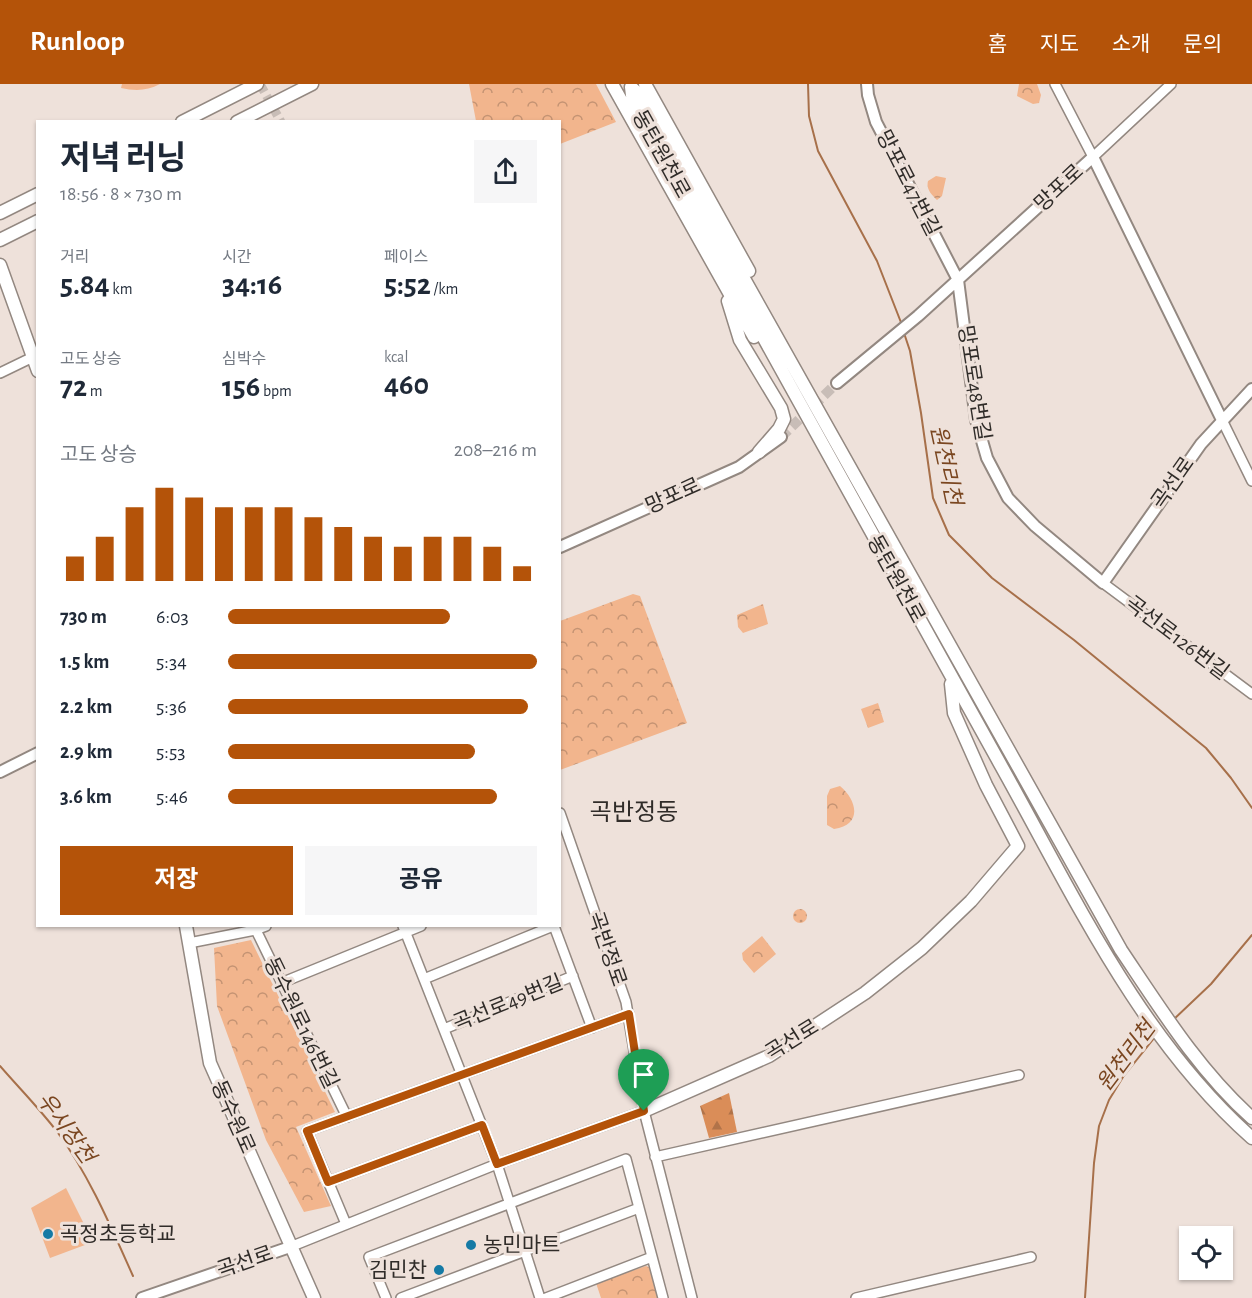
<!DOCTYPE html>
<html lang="ko">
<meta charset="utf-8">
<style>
body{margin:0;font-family:"Alegreya Sans","Noto Sans KR",sans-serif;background:#f6f6f7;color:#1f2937;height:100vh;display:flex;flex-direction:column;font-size:22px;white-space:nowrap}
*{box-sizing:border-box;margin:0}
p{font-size:20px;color:#747a83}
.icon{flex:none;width:33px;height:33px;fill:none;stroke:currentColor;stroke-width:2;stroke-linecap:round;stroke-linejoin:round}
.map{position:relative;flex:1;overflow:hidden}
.sheet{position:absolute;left:36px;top:36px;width:525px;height:807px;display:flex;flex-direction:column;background:#fff;border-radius:0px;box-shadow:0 2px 4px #0004}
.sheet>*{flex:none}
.tools{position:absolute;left:1179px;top:1142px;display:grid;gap:12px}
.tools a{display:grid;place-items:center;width:54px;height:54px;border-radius:0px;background:#fff;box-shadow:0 2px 4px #0004;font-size:30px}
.pin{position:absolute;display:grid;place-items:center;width:51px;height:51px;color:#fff;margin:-62px -26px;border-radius:50% 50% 50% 0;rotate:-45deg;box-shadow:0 0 6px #0007}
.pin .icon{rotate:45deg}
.round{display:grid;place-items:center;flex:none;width:63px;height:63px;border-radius:0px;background:#f6f6f7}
.summary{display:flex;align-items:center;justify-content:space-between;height:102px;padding:0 24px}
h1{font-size:33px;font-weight:700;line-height:45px}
.metrics{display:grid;grid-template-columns:repeat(3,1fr);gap:9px;height:102px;padding:6px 24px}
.metrics div{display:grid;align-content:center}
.metrics b{font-size:30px;font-weight:700}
.metrics small{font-size:16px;font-weight:400}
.metrics p{font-size:16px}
.chart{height:168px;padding:12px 24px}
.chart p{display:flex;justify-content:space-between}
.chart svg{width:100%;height:108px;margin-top:6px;stroke:#b45309;stroke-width:6}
.action{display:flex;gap:12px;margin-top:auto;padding:12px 24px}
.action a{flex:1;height:69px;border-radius:0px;background:#b45309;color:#fff;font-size:24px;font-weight:700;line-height:69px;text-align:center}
.action a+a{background:#f6f6f7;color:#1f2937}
ul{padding:0 24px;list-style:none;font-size:20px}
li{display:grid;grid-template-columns:96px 72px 1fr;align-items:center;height:45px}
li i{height:15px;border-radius:8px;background:#b45309}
header{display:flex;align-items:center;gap:36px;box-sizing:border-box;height:84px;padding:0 30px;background:#b45309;color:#fff}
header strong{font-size:28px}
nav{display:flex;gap:33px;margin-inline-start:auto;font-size:21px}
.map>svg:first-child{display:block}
.grass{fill:url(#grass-dots)}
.forest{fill:url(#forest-firs)}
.park{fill:url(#park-crowns)}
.pitch{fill:#f2b58d}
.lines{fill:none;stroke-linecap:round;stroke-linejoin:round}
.stream{stroke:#a7704a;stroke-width:2}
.minor-tunnel{stroke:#c8bdb7;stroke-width:9;stroke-dasharray:9 4.5;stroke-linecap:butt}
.tertiary-tunnel{stroke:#c8bdb7;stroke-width:10;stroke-dasharray:10 5;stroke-linecap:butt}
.minor-casing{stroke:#938881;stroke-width:12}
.tertiary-casing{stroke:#938881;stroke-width:14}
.secondary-casing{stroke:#938881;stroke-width:15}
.minor{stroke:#fff;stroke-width:9}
.tertiary{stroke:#fff;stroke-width:10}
.secondary{stroke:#fff;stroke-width:12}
.route-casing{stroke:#fff;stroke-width:12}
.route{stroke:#b45309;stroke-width:8}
.poi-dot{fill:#157aa5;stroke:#eee1da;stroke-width:2}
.labels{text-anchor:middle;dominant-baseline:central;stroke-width:6;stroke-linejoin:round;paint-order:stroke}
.street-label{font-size:21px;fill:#302c29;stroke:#eee1da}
.poi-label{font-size:21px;fill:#302c29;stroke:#eee1da;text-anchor:start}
.water-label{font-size:22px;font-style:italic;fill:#7a4620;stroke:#eee1da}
.quarter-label{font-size:24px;fill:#302c29;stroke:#eee1da}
</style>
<header>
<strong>Runloop</strong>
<nav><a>홈</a><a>지도</a><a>소개</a><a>문의</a></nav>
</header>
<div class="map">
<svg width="1252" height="1214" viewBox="0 0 1252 1214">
<defs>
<pattern id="grass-dots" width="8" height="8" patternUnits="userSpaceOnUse" patternTransform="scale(1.5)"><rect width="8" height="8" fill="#f2b58d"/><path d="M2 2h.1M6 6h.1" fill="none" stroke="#c49373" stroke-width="1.8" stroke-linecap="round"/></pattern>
<pattern id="forest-firs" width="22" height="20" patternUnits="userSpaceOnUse" patternTransform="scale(1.5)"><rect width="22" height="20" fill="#da8d58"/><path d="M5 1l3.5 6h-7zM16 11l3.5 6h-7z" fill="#b17349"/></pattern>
<pattern id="park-crowns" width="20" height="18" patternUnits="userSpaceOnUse" patternTransform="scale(1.5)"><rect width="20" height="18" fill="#f2b58d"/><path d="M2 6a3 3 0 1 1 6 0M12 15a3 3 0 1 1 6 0" fill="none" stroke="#c49373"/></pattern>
</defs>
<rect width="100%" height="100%" fill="#eee1da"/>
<path class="grass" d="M793 832a7 7 0 1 1 14 0a7 7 0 1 1-14 0Z"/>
<path class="forest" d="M729,1009L737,1048L709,1054L700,1022Z"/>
<path class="park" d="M469,0H596L616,38L560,60V38L476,37Z
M1019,0H1037L1041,11L1039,19L1033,20L1017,12Z
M936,92L946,94L942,112L937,116C931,110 926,105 928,97Z
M633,510L640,512L687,639L560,686V537Z
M763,520L768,540L743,549L738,543L737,531Z
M878,619L884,638L868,644L861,625Z
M840,702C857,716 863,741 834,745L827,741V712L830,705Z
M762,852L776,870L754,889L743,876L742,869Z
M251,856L335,1028L296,1043L331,1122L304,1128L266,1056L217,922L214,864Z
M646,1182L651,1184L661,1214H601L596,1199Z"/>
<path class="pitch" d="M122,0H160C147,7 135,7 121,4Z
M66,1104L93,1158L50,1174L31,1124Z"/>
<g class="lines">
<path class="stream" d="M808,0L809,32L818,67L877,177L902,241
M904,249L910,267L921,329L933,414L949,451L992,494L1074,556L1206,664L1231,694L1252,724
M1172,937L1211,900L1252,851
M0,982C19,1004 40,1025 58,1049C89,1091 111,1143 133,1192
M1085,1214L1094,1079L1099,1042L1109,1016L1123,993L1155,953"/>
<path class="minor-tunnel" d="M260,0L281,38"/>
<path class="tertiary-tunnel" d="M781,353L837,299"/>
<g class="minor-casing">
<path id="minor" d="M1055,0L1093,73L1171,0
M0,289L33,273
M1222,336L1252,397
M1103,499L1252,610
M560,729L626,918L644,1027L692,1214
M254,842L347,1033
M403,842L497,1080L540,1214
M554,842L592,944
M189,859L255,846L266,842
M424,895L553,842
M281,899L421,842
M444,945L573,892
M655,1073L1019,991
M328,1098L482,1041
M346,1140L307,1047L629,930
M290,1163L492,1082L644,1027
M386,1214L369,1173L626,1075L663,1214
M401,1214L639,1124
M546,1214L652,1173
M856,1214L1031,1173"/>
</g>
<g class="tertiary-casing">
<path id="tertiary" d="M867,0L868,11L876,38L958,196L976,336L987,374L1008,414L1035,442L1103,499L1201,360L1252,305
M837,299L918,232L1093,73L1222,336
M560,463L739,383L781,353
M0,688L38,669
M142,1214L290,1163"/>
</g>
<g class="secondary-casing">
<path id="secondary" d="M612,0L754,253
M645,0L749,187
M631,3L633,19C756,238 875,459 999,678C1072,808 1138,953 1252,1054
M631,3L642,13L1121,866C1160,924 1199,987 1252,1034
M182,38L257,0
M237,38L312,0
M0,129L38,110
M0,156L38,137
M0,181L38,287
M728,217L740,256L781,324L784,335L779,345L759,368
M186,842L210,979L314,1214
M644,1027L769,972L865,909L922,864L971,817L1018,762L986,701L954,629L951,600"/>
</g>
<use href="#minor" class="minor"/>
<use href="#tertiary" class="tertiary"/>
<use href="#secondary" class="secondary"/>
</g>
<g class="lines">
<g class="route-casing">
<path id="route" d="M629,930L644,1027L497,1080L482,1041L328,1098L307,1047Z"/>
</g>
<use href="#route" class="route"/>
</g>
<g class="poi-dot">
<circle cx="48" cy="1150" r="6"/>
<circle cx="471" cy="1161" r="6"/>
<circle cx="439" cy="1186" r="6"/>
</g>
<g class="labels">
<g class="street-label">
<text transform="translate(661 70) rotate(61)">동탄원천로</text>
<text transform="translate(908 99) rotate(63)">망포로47번길</text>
<text transform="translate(1059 104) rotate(-43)">망포로</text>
<text transform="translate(974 299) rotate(81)">망포로48번길</text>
<text transform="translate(1173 399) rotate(-55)">곡선로</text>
<text transform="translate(673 412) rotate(-24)">망포로</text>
<text transform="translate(896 495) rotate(61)">동탄원천로</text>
<text transform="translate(1177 554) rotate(37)">곡선로126번길</text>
<text transform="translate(607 865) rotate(71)">곡반정로</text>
<text transform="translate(508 919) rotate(-22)">곡선로49번길</text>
<text transform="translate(301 939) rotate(64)">동수원로146번길</text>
<text transform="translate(792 956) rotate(-32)">곡선로</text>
<text transform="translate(233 1033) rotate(66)">동수원로</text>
<text transform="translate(245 1178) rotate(-19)">곡선로</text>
</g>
<g class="poi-label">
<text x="60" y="1150">곡정초등학교</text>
<text x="483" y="1161">농민마트</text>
<text x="427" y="1186" text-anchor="end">김민찬</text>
</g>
<g class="water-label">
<text transform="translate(946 381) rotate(78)">원천리천</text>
<text transform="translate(1126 972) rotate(-53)">원천리천</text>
<text transform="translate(66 1044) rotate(54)">우시장천</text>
</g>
<g class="quarter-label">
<text x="634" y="729">곡반정동</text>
</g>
</g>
</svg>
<div class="tools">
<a><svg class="icon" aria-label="locate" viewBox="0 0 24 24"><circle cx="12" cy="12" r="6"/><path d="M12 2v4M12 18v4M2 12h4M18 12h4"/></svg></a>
</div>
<div class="pin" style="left:644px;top:1027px;background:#1e9e55"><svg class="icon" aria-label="arrive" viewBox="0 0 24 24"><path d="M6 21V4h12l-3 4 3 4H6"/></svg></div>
<section class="sheet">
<div class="summary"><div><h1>저녁 러닝</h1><p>18:56 · 8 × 730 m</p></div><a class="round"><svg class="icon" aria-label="share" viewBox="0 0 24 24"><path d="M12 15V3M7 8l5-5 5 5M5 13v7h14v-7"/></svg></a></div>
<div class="metrics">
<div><p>거리</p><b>5.84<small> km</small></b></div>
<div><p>시간</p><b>34:16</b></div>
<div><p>페이스</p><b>5:52<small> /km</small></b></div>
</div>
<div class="metrics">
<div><p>고도 상승</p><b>72<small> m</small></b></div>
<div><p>심박수</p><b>156<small> bpm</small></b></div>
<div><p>kcal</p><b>460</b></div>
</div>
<div class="chart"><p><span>고도 상승</span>208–216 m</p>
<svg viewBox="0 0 160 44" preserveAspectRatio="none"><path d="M5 44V34M15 44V26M25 44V14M35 44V6M45 44V10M55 44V14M65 44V14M75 44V14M85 44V18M95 44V22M105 44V26M115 44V30M125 44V26M135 44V26M145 44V30M155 44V38"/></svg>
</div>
<ul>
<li><b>730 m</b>6:03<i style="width:72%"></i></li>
<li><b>1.5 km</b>5:34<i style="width:100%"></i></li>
<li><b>2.2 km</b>5:36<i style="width:97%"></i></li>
<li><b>2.9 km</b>5:53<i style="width:80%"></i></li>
<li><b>3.6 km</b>5:46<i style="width:87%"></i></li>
</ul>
<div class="action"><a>저장</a><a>공유</a></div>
</section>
</div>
